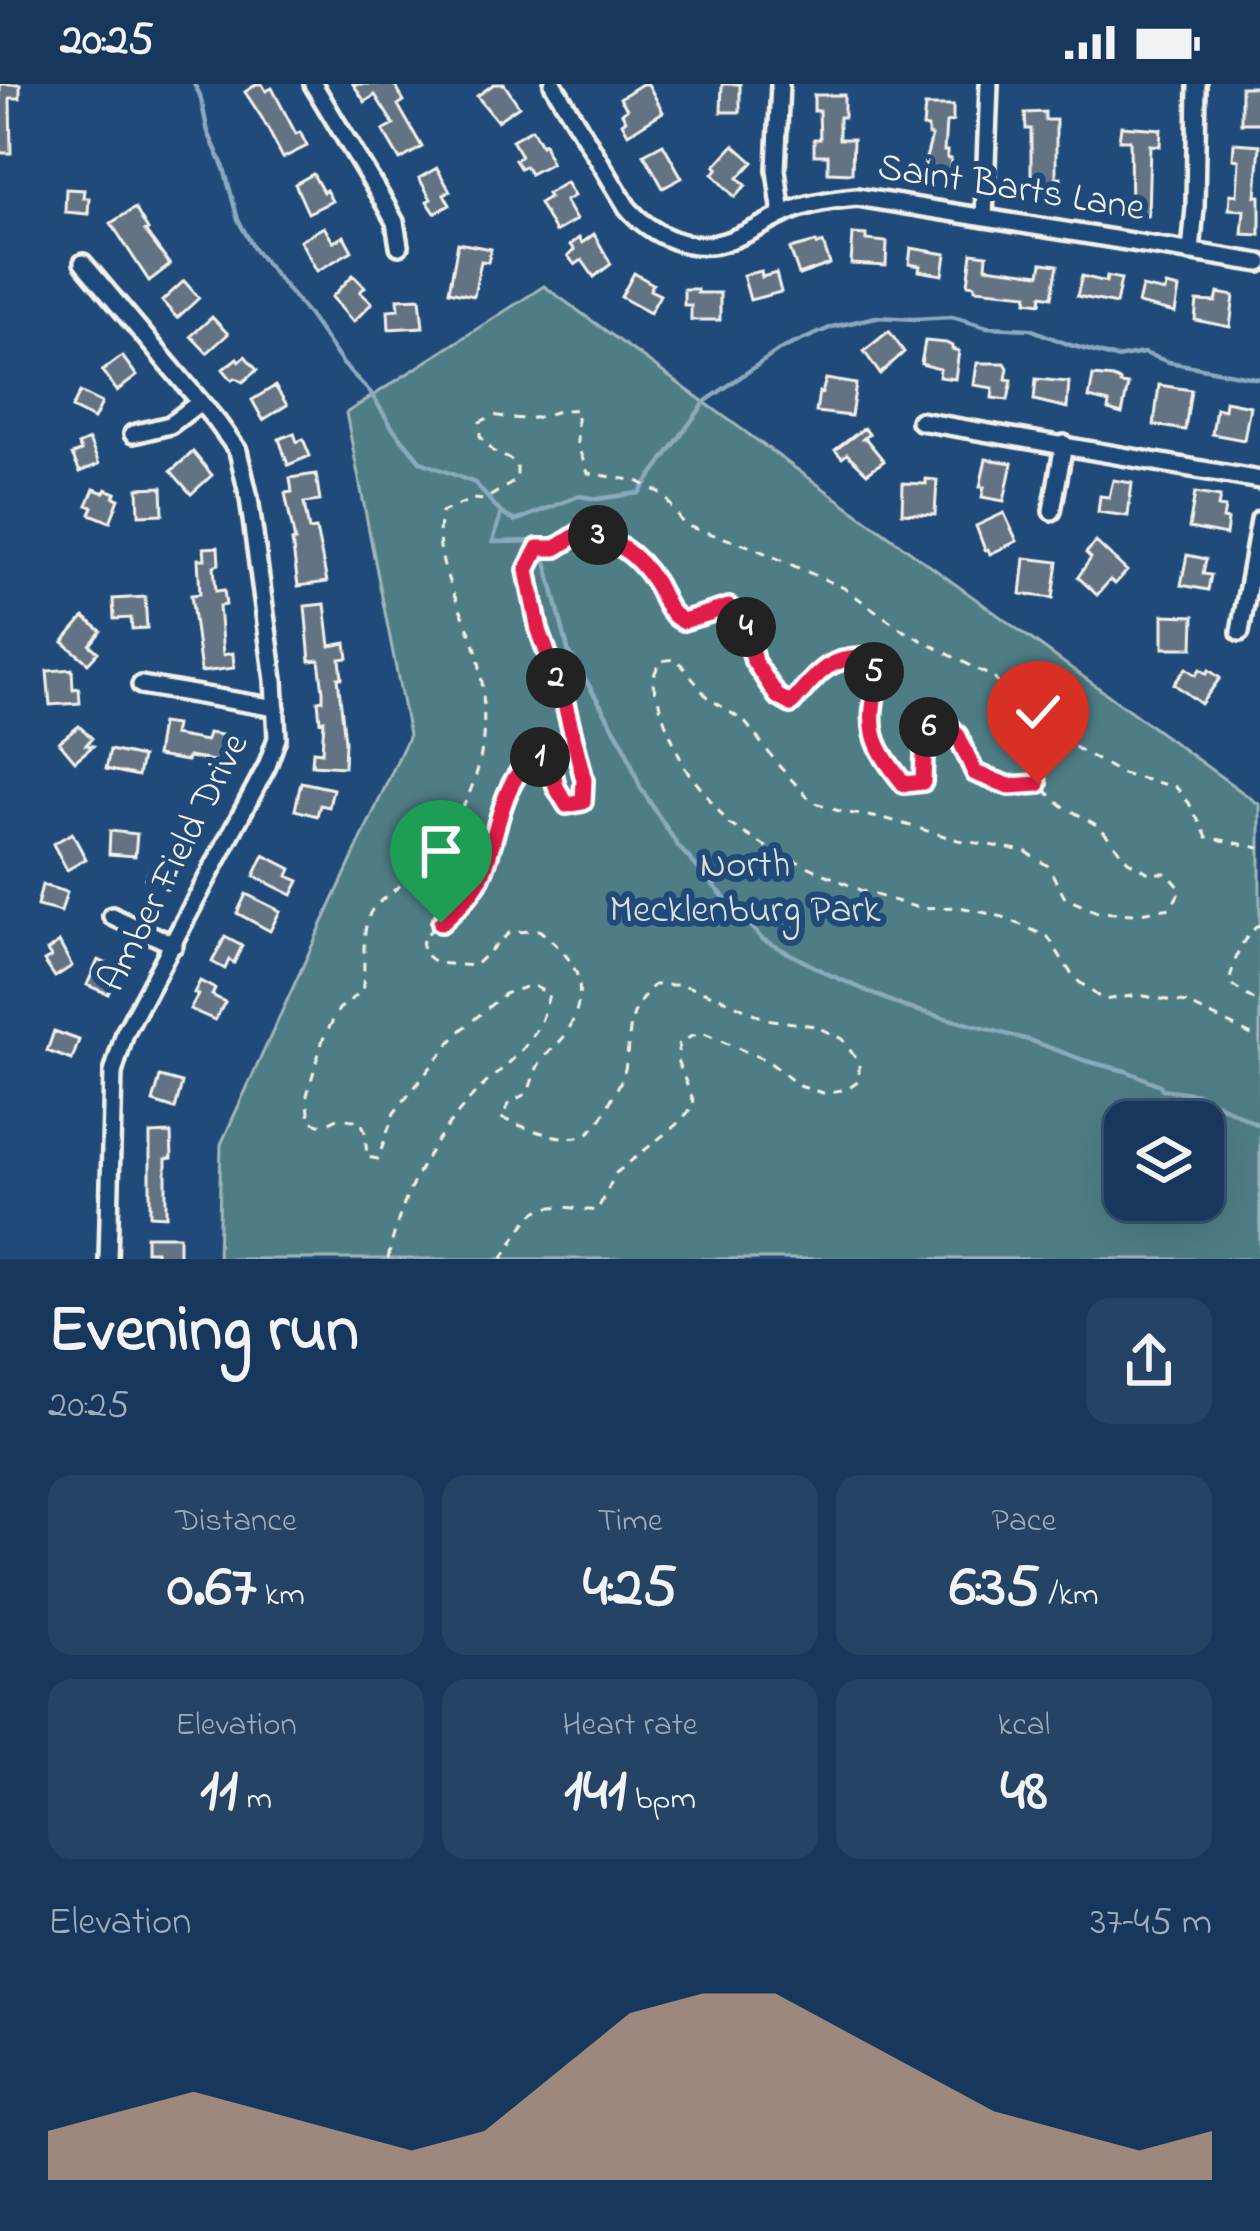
<!DOCTYPE html>
<meta charset="utf-8">
<style>
body{margin:0;font-family:"Indie Flower",sans-serif;background:#244365;color:#f1f3f6;height:100vh;display:flex;flex-direction:column;font-size:45px;white-space:nowrap}
*{box-sizing:border-box;margin:0}
p{font-size:39px;color:#9eacbb}
.icon{flex:none;width:66px;height:66px;fill:none;stroke:currentColor;stroke-width:2;stroke-linecap:round;stroke-linejoin:round}
.map{position:relative;height:1175px;overflow:hidden}
.sheet{display:flex;flex-direction:column;background:#17385c;flex:1}
.sheet>*{flex:none}
.tools{position:absolute;left:1104px;top:1017px;display:grid;gap:24px}
.tools a{display:grid;place-items:center;width:120px;height:120px;border-radius:24px;background:#17385c;box-shadow:0 12px 48px #0002,0 0 0 3px #365272;font-size:60px}
.pin{position:absolute;display:grid;place-items:center;width:102px;height:102px;color:#fff;margin:-123px -51px;border-radius:50% 50% 50% 0;rotate:-45deg;box-shadow:0 0 12px #0007}
.pin .icon{rotate:45deg}
.km{position:absolute;width:60px;height:60px;margin:-30px;border-radius:50%;background:#222;color:#fff;font-size:33px;line-height:60px;text-align:center}
.round{display:grid;place-items:center;flex:none;width:126px;height:126px;border-radius:24px;background:#244365}
.head{display:flex;align-items:center;justify-content:space-between;height:204px;padding:0 48px}
h1{font-size:66px;font-weight:700;line-height:90px}
.stats{display:grid;grid-template-columns:repeat(3,1fr);gap:18px;height:204px;padding:12px 48px}
.stats div{display:grid;align-content:center;border-radius:24px;background:#244365;text-align:center}
.stats b{font-size:60px;font-weight:700}
.stats small{font-size:33px;font-weight:400}
.stats p{font-size:33px}
.chart{height:336px;padding:24px 48px}
.chart p{display:flex;justify-content:space-between}
.chart svg{width:100%;height:216px;margin-top:12px;fill:#d6ab8b;opacity:.7}
.status{display:flex;justify-content:space-between;align-items:center;height:84px;padding:0 60px;background:#17385c;direction:ltr}
.status svg{height:33px;fill:currentColor}
.map>svg:first-child{display:block}
.green{fill:#507d86;stroke:#a2b7b7;stroke-width:3;fill-rule:evenodd}
.lines{fill:none;stroke-linecap:round;stroke-linejoin:round}
.stream{stroke:#8baabe;stroke-width:4.5}
.building{fill:#647384;stroke:#f4f1e8;stroke-width:3}
.street-casing{stroke:#f4f1e8;stroke-width:24}
.path{stroke:#f4f1e8;stroke-width:3;stroke-dasharray:9 9;stroke-linecap:butt}
.street{stroke:#1f4a7a;stroke-width:15}
.route-casing{stroke:#fff;stroke-width:24}
.route{stroke:#e11d48;stroke-width:15}
.labels{text-anchor:middle;dominant-baseline:central;stroke-width:12;stroke-linejoin:round;paint-order:stroke}
.street-label{font-size:39px;fill:#f4f1e8;stroke:#1f4a7a}
.park-label{font-size:39px;fill:#dbe0d9;stroke:#1f4a7a}
</style>
<div class="status"><b>20:25</b><svg viewBox="0 0 49 12"><path d="M0 12V9h3v3zM5 12V6h3v6zM10 12V3h3v9zM15 12V0h3v12zM26 1h20v11H26zM47 4h2v5h-2z"/></svg></div>
<div class="map">
<svg width="1260" height="1175" viewBox="0 0 1260 1175">
<rect width="100%" height="100%" fill="#1f4a7a"/>
<filter id="ink" filterUnits="userSpaceOnUse"><feTurbulence type="fractalNoise" baseFrequency=".00833" numOctaves="2"/><feDisplacementMap in="SourceGraphic" scale="24" xChannelSelector="R" yChannelSelector="G"/><feConvolveMatrix kernelMatrix="1 2 1 2 8 2 1 2 1" color-interpolation-filters="sRGB"/></filter>
<g filter="url(#ink)">
<path class="green" d="M544,202L1260,721V1175H218L221,1060L409,651L346,329ZM1125,1038H1203V1116H1125Z"/>
<g class="lines">
<path class="stream" d="M194,0L200,11L208,48L224,84L238,136L255,166L308,230L343,280L370,308L392,343L421,378L475,399L501,429L515,437L579,412L597,415L639,409L706,317L779,266L832,243L876,233L915,235L952,233L987,243L1030,245L1070,261L1116,274L1144,269L1169,278L1260,295
M501,429L493,458L541,457L568,566L624,661L640,703L678,762L762,855L828,890L904,923L1032,957L1086,977L1126,987L1160,1001L1162,1005L1199,1010L1260,1042"/>
</g>
<path class="building" d="M0,0H20V14H10L11,69H0Z
M257,0H262L266,7L272,4L296,50L300,48L307,62L283,74L262,34L245,8Z
M353,0H394L404,17L398,21L422,63L400,76L383,47L394,41L375,11L365,18Z
M494,0H504L519,22L497,37L477,12Z
M642,0H648L663,28L628,50L622,39L626,36L622,29L627,25L620,14Z
M722,0H740V28H721Z
M1241,3H1260V39H1241Z
M814,11H844V33H839V55H853L852,89L828,88V71H814V55H820L819,27H814Z
M925,22H953V37L946,39L944,67H947V74L951,75L949,101L920,96L932,52L928,51V44L923,43Z
M1045,28V36H1056V93H1061V104H1056V113H1018V102H1031V45H1026L1025,29Z
M1121,42L1161,45L1160,62L1150,61L1148,132L1131,131L1130,56H1119Z
M532,45L541,61L544,59L551,79L530,90L525,82L520,84L515,76L521,72L512,56Z
M1234,59L1260,61L1256,112H1260V151L1242,150L1244,126L1229,125L1230,110L1237,111L1239,76L1233,75Z
M663,60L682,94L663,104L644,70Z
M734,61L753,78L738,94L746,101L735,113L713,90L718,84L715,82Z
M437,84L450,107L444,110L450,121L435,129L427,117L431,115L419,94Z
M313,90L323,108L326,106L332,117L308,129L295,100Z
M566,98L574,112L565,117L576,136L555,148L539,119L549,113L547,110Z
M66,105L84,106L83,114H89L88,130L65,128Z
M135,124L148,146L145,147L170,181L149,197L111,139Z
M324,143L333,158L344,152L352,167L317,187L300,156Z
M594,150L611,180L594,193L582,176L575,181L568,172L574,166L570,161L579,154L582,159Z
M853,150L866,151V156L887,158L886,182L851,180Z
M816,158L817,161L823,159L830,180L799,191L790,165Z
M458,159L491,165L488,178L481,177L474,212L449,207Z
M911,164L946,170L943,191L919,187L920,182L909,180Z
M972,169L987,171L986,183L1040,190L1042,179L1058,181L1052,213L1042,211L1041,219L1027,217L1028,210L975,205V201L968,200Z
M761,187L762,193L776,189L781,208L750,216L743,191Z
M634,189L653,200L650,206L660,211L650,229L621,213Z
M353,191L365,203L360,208L372,219L353,238L332,213Z
M1082,192L1106,198L1107,192L1121,195L1116,220L1077,212Z
M184,197L199,214L177,234L162,217Z
M1166,202L1179,205L1175,229L1138,220L1142,203L1165,208Z
M684,205H697V209H720V236H691V221H684Z
M1218,209L1234,212L1230,243L1195,236L1197,217L1216,218Z
M420,214L423,243L389,245L388,226L399,225L398,215Z
M212,233L228,250L207,269L191,252Z
M889,247L904,268L880,290L864,267Z
M925,257L946,259L952,262V265L959,267L955,295L939,293L940,285L921,280Z
M122,272L137,292L117,307L102,287Z
M245,272L257,286L243,298L235,294L232,296L223,285L237,274L239,277Z
M977,279H1005L1008,284L1006,295L1012,296L1008,316L992,314L993,304L974,301Z
M1093,292L1113,294L1120,297V300L1128,301L1122,330L1108,326L1109,319L1089,314Z
M826,295L856,300L851,332L816,328L819,308L822,309Z
M1036,295L1069,298L1067,324L1034,316Z
M1159,301L1191,306L1185,346L1154,341Z
M275,302L287,321L263,336L252,316Z
M80,308L102,319L94,335L72,324Z
M1225,317L1250,322L1244,356L1212,350L1216,324L1224,326Z
M864,344L869,350L863,355H866L884,377L867,389L847,370L842,374L835,366Z
M294,349L297,358L303,355L310,372L288,381L279,355Z
M89,356L99,380L80,388L72,371L81,367L78,361Z
M193,368L212,391L191,410L171,387Z
M986,375L1012,379L1004,417L982,413L984,403H980Z
M316,390L320,417L304,419L309,446L316,445L327,498L298,502L292,457H295L285,409L292,408L290,394Z
M926,395L937,396L935,431L902,429L903,399L926,400Z
M1113,396L1132,399L1128,432L1098,428L1100,412L1109,413Z
M162,403L163,430L139,431L138,404Z
M94,405L104,409L106,405L116,409L114,413L119,415L110,438L90,430L93,423L87,421Z
M1195,409L1220,413L1218,423L1225,424L1223,435L1228,436L1226,451L1189,444Z
M1004,429L1017,457L990,470L988,465L985,466L976,442Z
M1096,458L1127,487L1115,500L1110,496L1097,511L1078,493L1091,474L1086,469Z
M218,463L219,480L214,482L216,507L224,506L226,521L219,522L223,571L233,569L234,584L201,588L191,511L200,510L198,475H205L204,464Z
M1187,471L1206,475L1203,490L1211,491L1208,506L1181,501Z
M1025,474L1058,478L1053,514L1021,510Z
M145,513L147,544L132,545L131,534L114,535L113,515Z
M325,520L330,562L346,559L348,574L340,575L342,594H338L345,657L344,683L312,681L313,667L322,668L324,636L320,637L318,617L323,616V607L319,576L310,577L305,522Z
M1163,531L1194,532L1193,564H1163Z
M84,533L101,547L90,561L98,568L88,579L63,558Z
M1186,584L1196,591L1200,585L1207,590L1209,586L1220,594L1201,620L1174,600Z
M72,585L73,605L79,604L80,619L50,621L47,587Z
M161,639L175,641L173,651L206,657L208,649L222,651L221,658L236,661L233,680L188,673L187,677L156,672Z
M79,642L92,654L86,661L93,662L75,677L59,658Z
M110,666L142,673L138,692L106,685Z
M301,698L333,705L329,723L320,721L317,732L295,726Z
M110,747L137,750L135,772L109,770Z
M72,749L86,775L67,786L53,760Z
M264,771L291,785L288,792L299,797L292,811L254,792Z
M162,773L179,781L167,805L145,794L151,783L156,786Z
M42,801L67,808L61,828L37,822Z
M246,810L280,827L270,847L237,829Z
M225,853L242,862L234,879L229,876L225,885L212,878Z
M59,858L72,882L55,893L44,877L51,873L47,867Z
M98,876L119,885L108,910L87,901Z
M200,897L215,905L212,911L225,918L215,936L190,925L198,911L194,909Z
M54,947L79,956L72,976L47,967Z
M160,993L182,999L175,1025L153,1018Z
M171,1049L172,1074L166,1075V1132L150,1131V1050Z
M146,1152H179V1175H156V1167H146Z"/>
<g class="lines">
<g class="street-casing">
<path id="street" d="M313,0L385,120L395,138L399,162
M553,0L627,123C652,152 692,171 730,156C751,149 770,136 791,127C812,118 834,115 857,113L1260,179
M780,0L776,86L782,131
M984,134L989,0
M1191,168L1195,124L1197,0
M83,179L217,338L238,367L249,414L274,596L277,654L267,682L125,949L113,989L108,1175
M920,337L1260,396
M133,350L170,341L200,318
M1052,427L1064,360
M1240,548L1260,436
M141,601L276,624
M112,832L174,861"/>
</g>
<path class="path" d="M1260,840C1240,855 1235,875 1229,899L1260,920
M388,1175C401,1112 429,1059 473,1012C494,989 522,973 537,945C543,935 546,922 549,910L532,901L504,910L458,949L394,1029L378,1075L367,1073L365,1048L361,1037L338,1034L323,1041L310,1037L307,1011L323,955L339,925L362,907C367,883 359,846 372,826C380,815 397,805 407,796C442,765 473,717 481,670C486,642 484,596 477,569C464,523 429,477 442,428L473,415L484,416L517,396V379L493,367L480,352V338L494,331C512,335 528,337 546,331C559,327 563,325 577,326V360L588,389L637,397L664,411L684,441L749,462L844,504L904,547L994,594L1025,635L1122,690L1176,703L1189,719L1207,753L1260,764
M502,1175C538,1119 530,1118 597,1127L616,1089L676,1041L695,1021L677,976L679,960L692,952L704,950L768,977L799,1002L823,1009L848,1005L859,997V979L842,955L815,942L765,935L722,914L683,901H654C627,928 631,945 626,979C625,991 618,1003 612,1014C606,1026 598,1045 584,1051C563,1060 521,1042 501,1034L510,1018L528,1009C531,1000 534,990 538,982C546,968 562,959 569,945C592,898 575,875 539,846L509,849L474,882L436,879L422,868L423,853C444,836 471,816 483,790C498,757 500,686 539,673L552,683L557,703L567,721L583,718C587,649 547,584 534,518C532,509 528,499 528,490C528,481 534,472 538,464L556,463L583,447C615,456 637,468 655,498C665,514 665,528 683,537L729,523L745,539L754,577L777,612L791,620C815,594 824,574 862,574L878,594C867,646 871,660 904,700L923,697L922,673L925,645L944,636L958,652L975,689L1009,702L1038,700L1063,722L1100,743L1128,777L1149,789H1167L1181,805L1171,824L1134,830L1097,828L1065,814L1048,782L1025,767L958,756L887,735L842,728L812,718L780,683L745,638L707,613L677,575L660,577L652,596L665,638L684,683L729,740L768,764L862,807L919,824L960,823L1003,833L1048,853L1074,894L1103,916L1138,911L1186,919L1260,955"/>
<use href="#street" class="street"/>
</g>
</g>
<g class="lines" filter="url(#ink)">
<g class="route-casing">
<path id="route" d="M441,839C457,823 475,809 483,788C497,755 502,686 539,673L552,683L556,703L567,721L583,718L584,696L564,616L539,546L527,486L538,464H556L583,447C614,456 636,468 655,498C665,514 665,528 683,537L729,523L745,539L754,577L777,612L791,620C815,594 824,574 862,574L878,594C867,646 871,659 904,700L923,698L925,645L944,636L958,652L975,689L1009,702L1038,700"/>
</g>
<use href="#route" class="route"/>
</g>
<g class="labels">
<g class="street-label">
<text transform="translate(1011 105) rotate(9)">Saint Barts Lane</text>
<text transform="translate(175 779) rotate(-63)">Amber Field Drive</text>
</g>
<g class="park-label">
<text x="745" y="782">North<tspan x="745" dy="45">Mecklenburg Park</tspan></text>
</g>
</g>
</svg>
<div class="tools">
<a><svg class="icon" aria-label="layers" viewBox="0 0 24 24"><path d="M12 4l9 5-9 5-9-5zM3 14l9 5 9-5"/></svg></a>
</div>
<div class="pin" style="left:441px;top:839px;background:#1e9e55"><svg class="icon" aria-label="arrive" viewBox="0 0 24 24"><path d="M6 21V4h12l-3 4 3 4H6"/></svg></div>
<div class="pin" style="left:1038px;top:700px;background:#d93025"><svg class="icon" aria-label="check" viewBox="0 0 24 24"><path d="M5 12l5 5 9-10"/></svg></div>
<b class="km" style="left:540px;top:673px">1</b>
<b class="km" style="left:556px;top:594px">2</b>
<b class="km" style="left:598px;top:451px">3</b>
<b class="km" style="left:746px;top:543px">4</b>
<b class="km" style="left:874px;top:588px">5</b>
<b class="km" style="left:929px;top:643px">6</b>
</div>
<section class="sheet">
<div class="head"><div><h1>Evening run</h1><p>20:25</p></div><a class="round"><svg class="icon" aria-label="share" viewBox="0 0 24 24"><path d="M12 15V3M7 8l5-5 5 5M5 13v7h14v-7"/></svg></a></div>
<div class="stats">
<div><p>Distance</p><b>0.67<small> km</small></b></div>
<div><p>Time</p><b>4:25</b></div>
<div><p>Pace</p><b>6:35<small> /km</small></b></div>
</div>
<div class="stats">
<div><p>Elevation</p><b>11<small> m</small></b></div>
<div><p>Heart rate</p><b>141<small> bpm</small></b></div>
<div><p>kcal</p><b>48</b></div>
</div>
<div class="chart"><p><span>Elevation</span>37–45 m</p>
<svg viewBox="0 0 160 44" preserveAspectRatio="none"><path d="M0 44V34L10 30L20 26L30 30L40 34L50 38L60 34L70 22L80 10L90 6L100 6L110 14L120 22L130 30L140 34L150 38L160 34V44z"/></svg>
</div>
</section>
